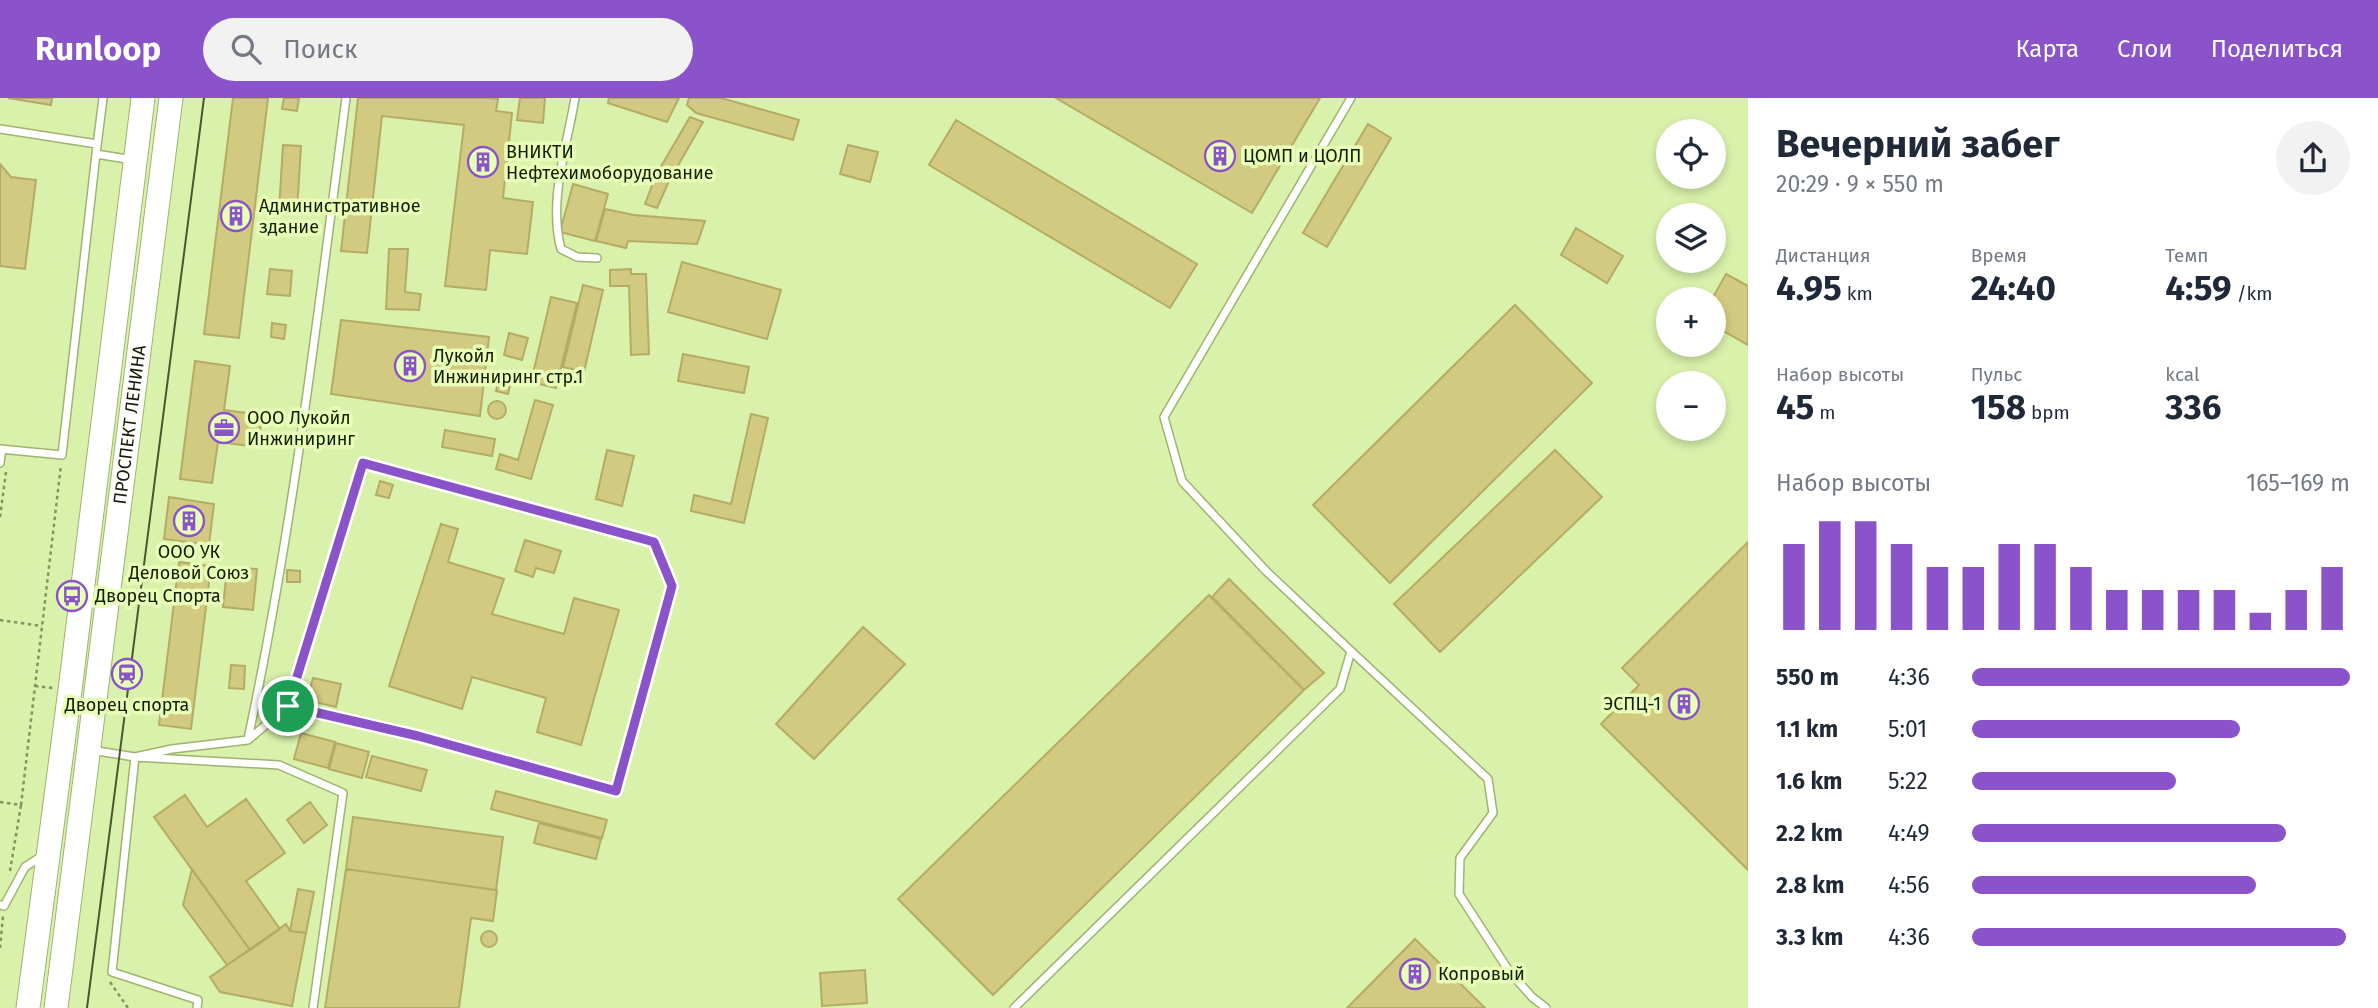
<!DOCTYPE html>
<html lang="ru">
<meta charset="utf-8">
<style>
body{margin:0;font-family:"Fira Sans",sans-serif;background:#f2f2f3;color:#1f2937;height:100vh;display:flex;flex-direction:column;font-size:26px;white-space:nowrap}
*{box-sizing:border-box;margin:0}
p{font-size:23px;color:#747a83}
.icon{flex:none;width:38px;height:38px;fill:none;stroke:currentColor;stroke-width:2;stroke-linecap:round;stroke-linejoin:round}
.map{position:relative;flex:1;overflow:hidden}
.sheet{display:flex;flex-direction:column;background:#fff;width:630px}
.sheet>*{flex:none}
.buttons{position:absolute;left:1656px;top:21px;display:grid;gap:14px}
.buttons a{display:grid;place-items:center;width:70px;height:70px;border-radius:50%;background:#fff;box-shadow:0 4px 10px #0003;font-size:35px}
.pin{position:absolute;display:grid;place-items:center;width:60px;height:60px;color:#fff;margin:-30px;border:4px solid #fff;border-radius:50%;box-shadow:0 2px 7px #0007}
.round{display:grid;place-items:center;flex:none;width:74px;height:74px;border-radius:37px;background:#f2f2f3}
.overview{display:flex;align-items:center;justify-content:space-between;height:119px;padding:0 28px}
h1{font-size:38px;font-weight:700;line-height:52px}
.figures{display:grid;grid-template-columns:repeat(3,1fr);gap:10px;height:119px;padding:7px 28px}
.figures div{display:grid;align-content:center}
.figures b{font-size:35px;font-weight:700}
.figures small{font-size:19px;font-weight:400}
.figures p{font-size:19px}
.chart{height:196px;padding:14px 28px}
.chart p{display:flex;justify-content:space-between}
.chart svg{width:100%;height:126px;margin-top:7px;stroke:#8b53ca;stroke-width:6}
ul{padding:0 28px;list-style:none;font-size:23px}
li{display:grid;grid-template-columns:112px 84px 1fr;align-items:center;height:52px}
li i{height:18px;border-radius:9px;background:#8b53ca}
header{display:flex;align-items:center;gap:42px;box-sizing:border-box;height:98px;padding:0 35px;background:#8b53ca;color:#fff}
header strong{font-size:33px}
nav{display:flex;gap:38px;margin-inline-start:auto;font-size:24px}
.search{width:490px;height:63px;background:#f2f2f3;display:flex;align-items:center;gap:18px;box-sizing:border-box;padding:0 24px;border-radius:38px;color:#747a83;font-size:26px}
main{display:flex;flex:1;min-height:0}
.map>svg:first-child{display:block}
.building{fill:#d2ca80;stroke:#b4ac64;stroke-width:2}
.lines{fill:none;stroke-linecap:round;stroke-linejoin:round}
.service-casing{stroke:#9eb470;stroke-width:10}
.primary-casing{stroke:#9eb470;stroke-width:25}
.path{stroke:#839361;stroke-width:2.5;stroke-dasharray:3.5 3.5;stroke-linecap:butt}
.service{stroke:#fff;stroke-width:7}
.primary{stroke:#fff;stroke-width:23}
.tram{stroke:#4c5731;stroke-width:2}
.route-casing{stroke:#fff;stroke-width:14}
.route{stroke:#8b53ca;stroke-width:9}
.labels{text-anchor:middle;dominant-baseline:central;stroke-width:7;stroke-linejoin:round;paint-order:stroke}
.poi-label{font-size:18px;fill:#151c02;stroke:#e7ffb7;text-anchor:start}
.street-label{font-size:18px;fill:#151c02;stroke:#e7ffb7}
</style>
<header>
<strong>Runloop</strong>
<div class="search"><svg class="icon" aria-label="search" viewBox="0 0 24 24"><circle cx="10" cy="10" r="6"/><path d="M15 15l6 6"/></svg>Поиск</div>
<nav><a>Карта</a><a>Слои</a><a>Поделиться</a></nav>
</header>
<main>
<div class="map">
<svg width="1748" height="910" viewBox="0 0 1748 910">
<rect width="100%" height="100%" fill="#daf1ab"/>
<path class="building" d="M8,0H52L51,7Z
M233,0H268L239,240L204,236Z
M284,0H299L297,13L282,11Z
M358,0H491L498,1L496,13L512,15L503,100L533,104L527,156L490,152L486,192L445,188L464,27L382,18L367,155L341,153Z
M520,0H545L543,25L517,22Z
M609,0H679L667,24L608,5Z
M689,0H721L799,22L793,42L696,15L687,7Z
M1056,0H1320L1252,115Z
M690,19L703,24L669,83L657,110L645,106L656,77Z
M956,22L1197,166L1170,210L929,67Z
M1368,26L1391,40L1327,149L1303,135Z
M283,47L301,48L297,113L279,112Z
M848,47L878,54L870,84L840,76Z
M0,66L11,79L36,82L25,171L0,168Z
M573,86L608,96L595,143L560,134Z
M605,111L634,117L705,123L697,146L628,143L626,150L596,143Z
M1576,130L1623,158L1607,185L1561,157Z
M389,151H408L405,194L421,196L419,212L386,211Z
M682,164L781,192L767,241L668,214Z
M270,171L292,173L290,198L267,196Z
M631,171V176H646L649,256L631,257L629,188H610V172Z
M1726,176L1748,188V247L1713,227L1712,201Z
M583,187L603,192L584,274L563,269Z
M551,199L577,205L556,290L531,284Z
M1515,207L1592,285L1390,485L1313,407Z
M341,222L489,239L480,318L331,296Z
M272,225L286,227L284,241L271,239Z
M509,235L528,240L522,262L504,257Z
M683,256L749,269L744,295L678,283Z
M195,263L230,268L224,312L262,317L258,349L218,344L212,385L180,381Z
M499,281L511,283L508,296L496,293Z
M535,302L553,307L531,381L496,371L500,356L518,362Z
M488 312a9 9 0 1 1 18 0a9 9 0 1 1-18 0Z
M751,316L768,320L744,425L691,413L694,397L731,406Z
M445,332L495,341L492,358L442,349Z
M607,352L634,358L622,408L596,401Z
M1555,352L1602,399L1440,554L1394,506Z
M380,383L393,387L389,400L376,397Z
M169,399L214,406L209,447L164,441Z
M441,426L458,431L448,464L504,481L492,516L564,536L574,500L619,512L581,647L537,634L546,600L472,579L462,611L389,588Z
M525,442L561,453L554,475L536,470L533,479L515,473Z
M1748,444V772L1601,626L1639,587L1622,570Z
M179,464L211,468L191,631L159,627Z
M242,470L257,471L253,512L223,509L226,480L241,481Z
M287,472L300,473V484H287Z
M1229,481L1324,575L1304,592L1212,499Z
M1209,497L1304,592L993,897L898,801Z
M863,529L905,566L814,661L776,626Z
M231,567L245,568L244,591L229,590Z
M313,580L341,586L336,609L307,602Z
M301,635L335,644L328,670L294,661Z
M336,645L369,654L362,680L329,671Z
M372,658L427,672L421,693L366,679Z
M496,693L607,722L602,740L491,711Z
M185,697L207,729L246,701L285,755L246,783L280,831L250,852L154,719Z
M310,704L327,727L304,745L287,722Z
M353,719L503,739L496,792L346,771Z
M539,725L601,741L596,761L534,745Z
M192,771L250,852L227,867L183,807Z
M346,771L497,792L493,823L471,820L459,910H325Z
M298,791L314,794L306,835L290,833Z
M286,826L290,833L306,835L292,908L220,894L210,879Z
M481 841a8 8 0 1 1 16 0a8 8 0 1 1-16 0Z
M1415,841L1485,910H1347Z
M865,872L867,905L822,908L820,875Z"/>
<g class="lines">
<g class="service-casing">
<path id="service" d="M103,0L96,56L133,62
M575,0C567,48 548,103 561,151L577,159L597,160
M0,31L97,46
M0,351L62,357L96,56
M0,365L2,351
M1351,553L1488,681L1493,715L1460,760L1459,796L1509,873L1532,899L1546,910
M248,641C293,430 318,214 346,0
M91,652L135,659L279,667L343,695L313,910
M135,659L172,651L248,642L288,608L418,638L616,693L672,488L654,444L363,365L288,608
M135,659L112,874L198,902L197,910
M0,807L4,808L25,769L42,758
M1014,910L1340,591L1351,553L1266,473L1182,383L1164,319L1351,0"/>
</g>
<g class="primary-casing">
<g id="primary">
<path d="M28,910L70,592L143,0"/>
<path id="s1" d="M56,910L171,0"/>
</g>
</g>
<path class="path" d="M0,419L6,374
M0,522L42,528
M35,588L53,590
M0,704L21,707L61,367
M10,773L21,707
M0,850L3,818
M110,884L128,910"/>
<use href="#service" class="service"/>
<use href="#primary" class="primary"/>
<path class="tram" d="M87,910L204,0"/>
</g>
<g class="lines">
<g class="route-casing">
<path id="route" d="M363,365L654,444L672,488L616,693L418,638L288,608Z"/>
</g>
<use href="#route" class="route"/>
</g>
<defs>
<g id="building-ring" transform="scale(1.575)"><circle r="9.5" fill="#e7ffb7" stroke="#8b53ca" stroke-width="1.5"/><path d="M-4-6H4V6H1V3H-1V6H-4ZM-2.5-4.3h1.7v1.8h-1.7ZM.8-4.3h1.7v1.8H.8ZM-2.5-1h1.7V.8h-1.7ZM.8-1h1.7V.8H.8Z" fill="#8b53ca"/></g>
<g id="office-ring" transform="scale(1.575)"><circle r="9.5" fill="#e7ffb7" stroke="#8b53ca" stroke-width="1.5"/><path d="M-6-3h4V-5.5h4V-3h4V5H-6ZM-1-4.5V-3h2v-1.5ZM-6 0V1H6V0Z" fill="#8b53ca"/></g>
<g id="bus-ring" transform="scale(1.575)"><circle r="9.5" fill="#e7ffb7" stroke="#8b53ca" stroke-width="1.5"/><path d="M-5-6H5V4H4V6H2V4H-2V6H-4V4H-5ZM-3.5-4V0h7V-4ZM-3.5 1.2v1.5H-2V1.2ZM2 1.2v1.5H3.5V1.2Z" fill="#8b53ca"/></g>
<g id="station-ring" transform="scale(1.575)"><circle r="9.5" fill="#e7ffb7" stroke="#8b53ca" stroke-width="1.5"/><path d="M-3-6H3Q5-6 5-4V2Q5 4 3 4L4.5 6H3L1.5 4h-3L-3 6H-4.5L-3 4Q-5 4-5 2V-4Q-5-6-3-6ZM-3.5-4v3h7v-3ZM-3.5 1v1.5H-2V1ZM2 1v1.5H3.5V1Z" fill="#8b53ca"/></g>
</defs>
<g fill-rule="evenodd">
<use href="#building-ring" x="1220" y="58"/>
<use href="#building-ring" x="483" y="64"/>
<use href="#building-ring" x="236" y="118"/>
<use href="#building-ring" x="410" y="268"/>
<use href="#office-ring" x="224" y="330"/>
<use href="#building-ring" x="189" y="423"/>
<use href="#bus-ring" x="72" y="498"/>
<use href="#station-ring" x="127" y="576"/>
<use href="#building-ring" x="1684" y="606"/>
<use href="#building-ring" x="1415" y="876"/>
</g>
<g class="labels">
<g class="poi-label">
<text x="506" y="54">ВНИКТИ<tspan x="506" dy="21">Нефтехимоборудование</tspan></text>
<text x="1243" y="58">ЦОМП и ЦОЛП</text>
<text x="259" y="108">Административное<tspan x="259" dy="21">здание</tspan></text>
<text x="433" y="258">Лукойл<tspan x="433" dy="21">Инжиниринг стр.1</tspan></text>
<text x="247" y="320">ООО Лукойл<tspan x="247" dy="21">Инжиниринг</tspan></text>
<text x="189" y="454" text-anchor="middle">ООО УК<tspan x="189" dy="21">Деловой Союз</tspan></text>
<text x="95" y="498">Дворец Спорта</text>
<text x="1661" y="606" text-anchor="end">ЭСПЦ-1</text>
<text x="127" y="607" text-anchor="middle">Дворец спорта</text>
<text x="1438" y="876">Копровый</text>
</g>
<g class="street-label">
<text stroke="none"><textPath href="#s1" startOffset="588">ПРОСПЕКТ ЛЕНИНА</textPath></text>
</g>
</g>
</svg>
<div class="buttons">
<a><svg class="icon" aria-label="locate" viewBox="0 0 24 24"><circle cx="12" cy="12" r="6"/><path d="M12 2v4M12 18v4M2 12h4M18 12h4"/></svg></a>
<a><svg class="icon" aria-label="layers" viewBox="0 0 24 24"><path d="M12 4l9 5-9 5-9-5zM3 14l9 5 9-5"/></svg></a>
<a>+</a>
<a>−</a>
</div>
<div class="pin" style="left:288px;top:608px;background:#1e9e55"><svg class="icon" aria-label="arrive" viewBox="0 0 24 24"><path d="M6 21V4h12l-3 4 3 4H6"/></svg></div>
</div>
<section class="sheet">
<div class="overview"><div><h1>Вечерний забег</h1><p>20:29 · 9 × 550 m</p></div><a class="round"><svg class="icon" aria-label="share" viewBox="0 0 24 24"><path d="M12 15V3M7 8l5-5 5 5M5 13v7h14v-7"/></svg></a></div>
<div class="figures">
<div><p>Дистанция</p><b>4.95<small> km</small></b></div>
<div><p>Время</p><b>24:40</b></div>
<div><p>Темп</p><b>4:59<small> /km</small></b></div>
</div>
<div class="figures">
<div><p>Набор высоты</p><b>45<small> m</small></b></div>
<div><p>Пульс</p><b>158<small> bpm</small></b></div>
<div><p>kcal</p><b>336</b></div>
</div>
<div class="chart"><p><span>Набор высоты</span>165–169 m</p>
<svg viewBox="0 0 160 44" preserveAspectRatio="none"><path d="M5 44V14M15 44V6M25 44V6M35 44V14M45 44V22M55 44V22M65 44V14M75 44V14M85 44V22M95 44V30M105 44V30M115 44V30M125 44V30M135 44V38M145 44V30M155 44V22"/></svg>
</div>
<ul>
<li><b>550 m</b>4:36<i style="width:100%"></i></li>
<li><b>1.1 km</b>5:01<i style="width:71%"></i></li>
<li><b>1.6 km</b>5:22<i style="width:54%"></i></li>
<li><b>2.2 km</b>4:49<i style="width:83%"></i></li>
<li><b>2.8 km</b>4:56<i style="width:75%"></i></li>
<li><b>3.3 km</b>4:36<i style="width:99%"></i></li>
</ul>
</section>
</main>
